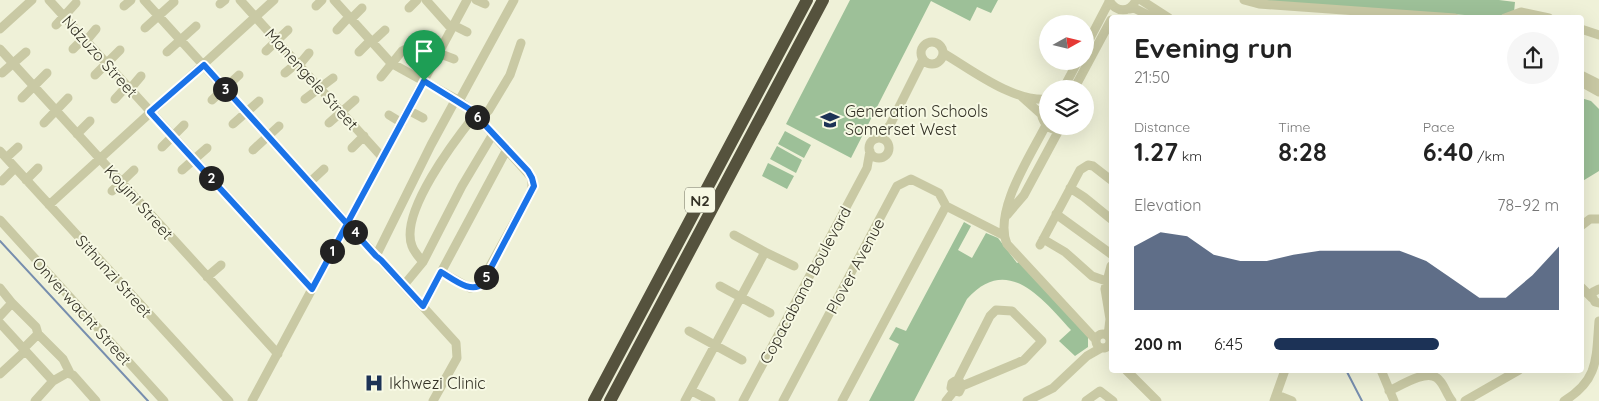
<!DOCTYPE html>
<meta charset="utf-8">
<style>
body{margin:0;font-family:Quicksand,sans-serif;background:#f6f6f6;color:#222;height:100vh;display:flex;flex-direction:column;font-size:19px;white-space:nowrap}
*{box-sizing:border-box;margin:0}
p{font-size:16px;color:#767676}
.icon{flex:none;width:28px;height:28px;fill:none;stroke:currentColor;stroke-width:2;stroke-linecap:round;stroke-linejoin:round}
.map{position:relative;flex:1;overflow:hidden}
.panel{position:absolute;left:1109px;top:15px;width:475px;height:358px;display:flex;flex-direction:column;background:#fff;border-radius:5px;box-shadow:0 5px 20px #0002}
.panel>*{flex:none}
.needle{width:32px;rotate:82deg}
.fabs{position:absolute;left:1039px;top:15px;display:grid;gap:10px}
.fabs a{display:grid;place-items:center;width:55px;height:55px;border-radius:50%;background:#fff;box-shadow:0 5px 20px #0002;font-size:25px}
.pin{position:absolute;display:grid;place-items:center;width:42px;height:42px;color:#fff;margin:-51px -21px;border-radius:50% 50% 50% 0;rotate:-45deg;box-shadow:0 0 5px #0007}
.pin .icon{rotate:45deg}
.km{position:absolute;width:25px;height:25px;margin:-12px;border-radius:50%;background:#222;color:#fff;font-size:14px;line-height:25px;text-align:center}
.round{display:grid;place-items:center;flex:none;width:52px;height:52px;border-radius:26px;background:#f6f6f6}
.overview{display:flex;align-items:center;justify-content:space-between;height:85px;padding:0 25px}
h1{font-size:28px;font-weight:700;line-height:38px}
.stats{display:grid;grid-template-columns:repeat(3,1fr);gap:8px;height:85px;padding:5px 25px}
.stats div{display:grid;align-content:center}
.stats b{font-size:25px;font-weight:700}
.stats small{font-size:14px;font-weight:400}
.stats p{font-size:14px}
.chart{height:140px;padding:10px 25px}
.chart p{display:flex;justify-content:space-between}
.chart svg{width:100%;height:90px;margin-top:5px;fill:#1c3256;opacity:.7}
ul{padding:0 25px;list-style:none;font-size:16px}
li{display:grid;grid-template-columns:80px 60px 1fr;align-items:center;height:38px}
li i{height:12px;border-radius:6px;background:#1c3256}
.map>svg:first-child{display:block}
.green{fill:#9dc098}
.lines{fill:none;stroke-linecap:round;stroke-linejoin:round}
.stream{stroke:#778eae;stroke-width:2}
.minor{stroke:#c9c9a4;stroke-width:9}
.highway{stroke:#55523d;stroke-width:12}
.route-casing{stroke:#fff;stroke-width:10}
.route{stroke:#1a73e8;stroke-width:6}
.labels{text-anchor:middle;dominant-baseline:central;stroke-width:4;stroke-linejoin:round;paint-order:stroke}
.shield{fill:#f7f9e4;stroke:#6e6e5f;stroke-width:1}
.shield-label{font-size:15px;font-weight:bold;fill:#343226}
.street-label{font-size:16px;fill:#343226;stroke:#f7f9e4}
.poi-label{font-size:16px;fill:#343226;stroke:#f7f9e4;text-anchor:start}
</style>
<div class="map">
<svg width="1599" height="401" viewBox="0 0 1599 401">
<rect width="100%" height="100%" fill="#eff1d8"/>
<path class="green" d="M850,0H998L991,13L977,7L970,21L931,1L851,158L786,124Z
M1254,0H1499L1515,2L1514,12L1493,17Z
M1581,98L1591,101L1599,109V171L1581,182Z
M785,131L811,145L804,158L778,144Z
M777,146L802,160L796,173L770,159Z
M768,163L794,176L787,189L762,176Z
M964,222L971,226L958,250L972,258L986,233L998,238L1017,263L1019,262L1088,337V347L1075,356L1059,341L1071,330C1043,300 1008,253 967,299L914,401H869L899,344L889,339L896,327L906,331Z"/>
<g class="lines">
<path class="stream" d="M0,241L148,401
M1346,370L1362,401"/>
<path class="minor" d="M49,0L312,289
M144,0L456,343L457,358L433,401
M240,0L383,158
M334,0L391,63L456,99L471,110L532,178V190L479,286L470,288L441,272
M426,0L451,28
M476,0L485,4
M1109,0C1116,13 1130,13 1136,0
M1141,0L1169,18
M1244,0L1259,4L1455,18
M220,4L225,0
M124,6L131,0
M316,6L322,0
M409,8L417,0
M1129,9L1134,8L1154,18
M1505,18L1521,12L1549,18
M351,19L362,8
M56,25L76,3
M453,25L467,32
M145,28L174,2
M0,29L32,0
M1581,29L1599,35
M337,30L349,17
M86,41L96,29
M372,42L385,30
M921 53a11 11 0 1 1 22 0a11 11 0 1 1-22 0Z
M1085,48L1109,2
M0,49L278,354
M73,49L84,38
M266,51L288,30
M167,52L196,26
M359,52L371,40
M438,53L454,59
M943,53C972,70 1012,102 1048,99
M299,65L309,53
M2,73L26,52
M285,73L297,63
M95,75L120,50
M1581,75L1599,84
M381,77L402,51L416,44
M1581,82L1599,92
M130,89L141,76
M1063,89L1078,61
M1074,89L1111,20
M1022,97L1041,114
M22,98L47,73
M115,99L127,86
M305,99L333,78
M212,100L239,75
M1048,100L1041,112C1043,127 1055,135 1069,126
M459,101L514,0
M408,110L423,118
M389,115L402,123
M44,123L68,98
M329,123L355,100
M233,124L259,101
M1046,125C1031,155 993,211 1007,244L1096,340
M77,134L90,121
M878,138L890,125L923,59
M869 148a10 10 0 1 1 20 0a10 10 0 1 1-20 0Z
M162,147L184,125
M352,148L364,136
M253,150L279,126
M0,151L229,401
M6,158L18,147
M182,170L207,148
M26,180L38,168
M2,181L15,168
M310,182L324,169
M1070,188L1084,197L1111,219
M112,191L134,170
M49,205L274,0
M946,206L1003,235
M1056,214L1111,254
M1007,215L1024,195L1059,130
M0,220L164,401
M1581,226L1590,219H1599
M734,235L765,252
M1043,239L1065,252L1092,276L1106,281
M1040,245L1080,170L1088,165L1093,166L1111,180
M376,256L431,145L456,99
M423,262C419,257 414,252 412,246C399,213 455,140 475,115H484L489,110L510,75L521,43
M207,277L221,265
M404,285L423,262L462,186L493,134
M720,286L770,313
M1581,287L1592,298
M0,288L12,303
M1599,289L1593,292L1592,296L1595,302L1599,303
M423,306L507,149
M0,316L12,303L36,327L38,334L23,349
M0,323L53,381
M689,331L742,360
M1096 341a7 7 0 1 1 14 0a7 7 0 1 1-14 0Z
M38,334L63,359L70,373
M1108,336L1110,319L1105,289L1111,266
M1126,370L1157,401
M1381,370L1394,401
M0,374L25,351
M957,381L990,316L996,310L1012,311L1042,341L1024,360L962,386L959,392L951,388L952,383L955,381L960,382L962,386
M692,391L711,401
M1389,391C1400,386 1426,369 1437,378C1444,383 1446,394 1452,401
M1277,395L1292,401
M35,401L53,381L67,373L73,375L96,401
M252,401L467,0
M685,401L765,252L794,266
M743,401L867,168L870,151
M783,401L897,186L911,179L939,193L946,206L842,401
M946,401L954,391
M1027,401L1053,388L1087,356L1101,348
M1086,401L1100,391L1113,401
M1274,401L1285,370
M1465,401L1519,370
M1564,401C1599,380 1596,358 1599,321"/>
<path class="highway" d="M594,401L807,0
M610,401L823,0"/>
</g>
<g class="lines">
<g class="route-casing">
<path id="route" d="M424,81C387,150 349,219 312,289L150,112L204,65C261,129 319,192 376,256L381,260L423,306L441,272C453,279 472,295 483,283L534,186L532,178L528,171L471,110L424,81"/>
</g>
<use href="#route" class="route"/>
</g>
<defs>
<g id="school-bare" transform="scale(1.5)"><path d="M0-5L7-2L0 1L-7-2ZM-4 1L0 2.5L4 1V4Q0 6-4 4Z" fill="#1c3256" stroke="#f7f9e4" stroke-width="2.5" paint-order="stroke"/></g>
<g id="hospital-bare" transform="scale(1.5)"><path d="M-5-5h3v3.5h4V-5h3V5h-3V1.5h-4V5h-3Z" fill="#1c3256" stroke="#f7f9e4" stroke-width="2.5" paint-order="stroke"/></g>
</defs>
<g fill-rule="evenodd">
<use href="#school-bare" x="830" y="120"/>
<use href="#hospital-bare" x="374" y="383"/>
</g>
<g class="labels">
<rect class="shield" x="685" y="187.5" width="30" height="25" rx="4"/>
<g class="shield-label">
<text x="700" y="200">N2</text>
</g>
<g class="street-label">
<text transform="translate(100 56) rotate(48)">Ndzuzo Street</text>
<text transform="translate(312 79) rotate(48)">Manengele Street</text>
<text transform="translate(139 202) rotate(48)">Koyini Street</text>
<text transform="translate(855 266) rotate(-62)">Plover Avenue</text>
<text transform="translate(114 276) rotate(48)">Sithunzi Street</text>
<text transform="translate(805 285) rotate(-62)">Copacabana Boulevard</text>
<text transform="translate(82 311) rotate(48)">Onverwacht Street</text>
</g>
<g class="poi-label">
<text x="845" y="111">Generation Schools<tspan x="845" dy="18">Somerset West</tspan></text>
<text x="389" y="383">Ikhwezi Clinic</text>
</g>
</g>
</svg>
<div class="fabs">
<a><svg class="needle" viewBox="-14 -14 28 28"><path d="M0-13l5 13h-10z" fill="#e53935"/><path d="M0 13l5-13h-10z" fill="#767676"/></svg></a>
<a><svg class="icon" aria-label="layers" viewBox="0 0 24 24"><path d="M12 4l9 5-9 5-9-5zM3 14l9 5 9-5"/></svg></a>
</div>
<div class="pin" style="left:424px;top:81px;background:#1e9e55"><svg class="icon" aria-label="arrive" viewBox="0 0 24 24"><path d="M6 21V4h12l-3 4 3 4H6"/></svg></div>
<b class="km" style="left:332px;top:251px">1</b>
<b class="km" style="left:211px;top:178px">2</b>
<b class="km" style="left:225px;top:89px">3</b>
<b class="km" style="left:355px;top:232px">4</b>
<b class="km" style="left:486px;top:277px">5</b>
<b class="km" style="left:477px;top:117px">6</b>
<section class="panel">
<div class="overview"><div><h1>Evening run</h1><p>21:50</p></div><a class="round"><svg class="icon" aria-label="share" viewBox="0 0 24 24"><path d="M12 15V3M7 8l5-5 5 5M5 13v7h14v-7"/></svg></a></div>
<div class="stats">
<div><p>Distance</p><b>1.27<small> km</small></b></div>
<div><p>Time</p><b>8:28</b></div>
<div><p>Pace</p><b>6:40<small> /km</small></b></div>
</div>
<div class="chart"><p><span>Elevation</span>78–92 m</p>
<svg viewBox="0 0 160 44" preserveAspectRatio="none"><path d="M0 44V13L10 6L20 8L30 17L40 20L50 20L60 17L70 15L80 15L90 15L100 15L110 20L120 29L130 38L140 38L150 27L160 13V44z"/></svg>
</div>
<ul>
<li><b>200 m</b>6:45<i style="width:58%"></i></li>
</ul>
</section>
</div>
